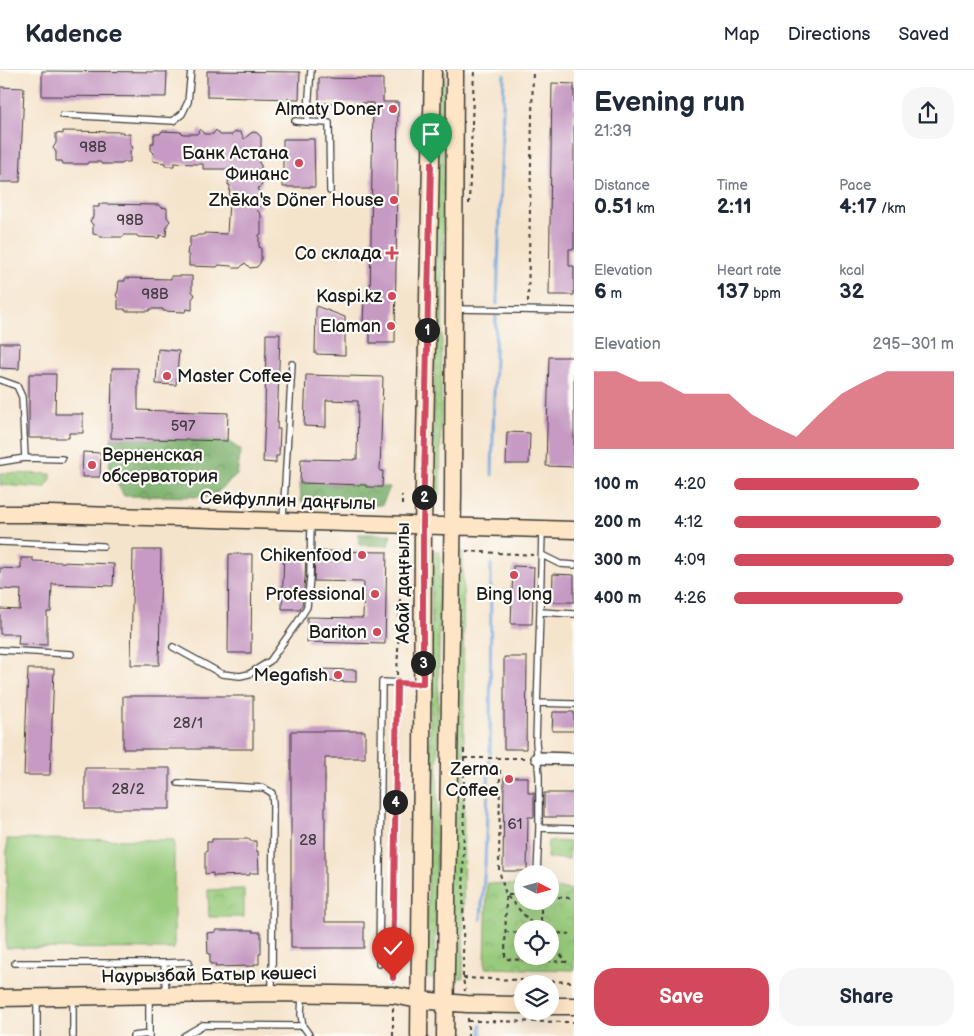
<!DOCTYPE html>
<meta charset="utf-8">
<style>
body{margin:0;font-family:"Balsamiq Sans",sans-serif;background:#f6f6f7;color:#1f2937;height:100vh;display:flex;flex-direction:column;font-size:19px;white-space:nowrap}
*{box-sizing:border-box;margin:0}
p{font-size:16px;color:#747a83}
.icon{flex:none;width:28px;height:28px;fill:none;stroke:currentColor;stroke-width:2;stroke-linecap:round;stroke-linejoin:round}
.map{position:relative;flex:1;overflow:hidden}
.sheet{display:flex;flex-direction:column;background:#fff;width:400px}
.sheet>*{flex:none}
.needle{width:32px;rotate:96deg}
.fabs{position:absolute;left:514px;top:795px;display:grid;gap:10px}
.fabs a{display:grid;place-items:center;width:45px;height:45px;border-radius:50%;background:#fff;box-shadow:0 5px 20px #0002;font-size:25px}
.pin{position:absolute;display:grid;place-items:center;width:42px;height:42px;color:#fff;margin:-51px -21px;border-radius:50% 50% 50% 0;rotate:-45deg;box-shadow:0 0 5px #0007}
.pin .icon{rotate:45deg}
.km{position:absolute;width:25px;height:25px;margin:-12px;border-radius:50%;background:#222;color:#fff;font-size:14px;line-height:25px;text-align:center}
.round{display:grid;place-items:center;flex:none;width:52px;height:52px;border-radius:20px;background:#f6f6f7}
.headline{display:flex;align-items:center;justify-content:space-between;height:85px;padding:0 20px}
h1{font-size:28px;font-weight:800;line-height:38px}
.stats{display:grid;grid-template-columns:repeat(3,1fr);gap:8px;height:85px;padding:5px 20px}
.stats div{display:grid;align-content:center}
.stats b{font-size:21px;font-weight:800}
.stats small{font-size:14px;font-weight:400}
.stats p{font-size:14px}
.chart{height:140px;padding:10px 20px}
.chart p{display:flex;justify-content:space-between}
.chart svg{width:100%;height:90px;margin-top:5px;fill:#d1495b;opacity:.7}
.cta{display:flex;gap:10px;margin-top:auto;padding:10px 20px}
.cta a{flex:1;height:58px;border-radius:20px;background:#d1495b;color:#fff;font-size:20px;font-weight:800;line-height:58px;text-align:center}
.cta a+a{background:#f6f6f7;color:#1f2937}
ul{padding:0 20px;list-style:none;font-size:16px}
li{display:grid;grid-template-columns:80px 60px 1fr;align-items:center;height:38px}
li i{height:12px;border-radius:6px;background:#d1495b}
header{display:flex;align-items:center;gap:30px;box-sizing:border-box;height:70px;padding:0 25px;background:#fff;border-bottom:1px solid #e0e1e3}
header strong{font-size:24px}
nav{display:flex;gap:28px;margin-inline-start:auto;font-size:18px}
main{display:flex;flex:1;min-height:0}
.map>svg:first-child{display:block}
.grass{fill:url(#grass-dots);stroke:#5a744c}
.forest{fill:url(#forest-crowns);stroke:#4b6644}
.park{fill:url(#park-crowns);stroke:#5a744c;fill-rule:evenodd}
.pitch{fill:#98cb7b;stroke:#5a744c}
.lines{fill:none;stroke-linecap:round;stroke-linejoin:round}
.stream{stroke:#70a5de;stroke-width:3}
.building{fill:#c69ac3}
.service-casing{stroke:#3d3a36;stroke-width:8}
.minor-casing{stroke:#3d3a36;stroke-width:14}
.secondary-casing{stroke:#3d3a36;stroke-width:19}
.path{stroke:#3d3a36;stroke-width:2;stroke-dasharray:4 4;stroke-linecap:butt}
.service{stroke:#fff;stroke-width:5.5}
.minor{stroke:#fff;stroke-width:11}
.secondary{stroke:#fde5c5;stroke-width:16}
.route-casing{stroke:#fff;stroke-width:10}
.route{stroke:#d1495b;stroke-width:6}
.poi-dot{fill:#d1495b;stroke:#fdfcf7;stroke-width:2}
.labels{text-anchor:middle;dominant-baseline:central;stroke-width:4.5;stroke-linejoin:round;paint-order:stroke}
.number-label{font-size:15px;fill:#463c46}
.poi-label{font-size:18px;fill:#1c1c1c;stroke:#fdfcf7;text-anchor:end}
.street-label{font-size:18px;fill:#1c1c1c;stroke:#fdfcf7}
</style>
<header>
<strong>Kadence</strong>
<nav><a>Map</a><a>Directions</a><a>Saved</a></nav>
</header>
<main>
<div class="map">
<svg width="574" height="966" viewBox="0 0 574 966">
<defs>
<pattern id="grass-dots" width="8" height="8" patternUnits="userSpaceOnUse" patternTransform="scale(1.25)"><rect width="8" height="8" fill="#98cb7b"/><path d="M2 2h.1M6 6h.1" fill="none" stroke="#82ae6a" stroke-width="1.8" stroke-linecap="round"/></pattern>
<pattern id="forest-crowns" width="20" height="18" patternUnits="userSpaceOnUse" patternTransform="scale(1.25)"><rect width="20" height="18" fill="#7aaf6b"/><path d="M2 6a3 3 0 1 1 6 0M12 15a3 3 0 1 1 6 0" fill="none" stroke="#638e57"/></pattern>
<pattern id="park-crowns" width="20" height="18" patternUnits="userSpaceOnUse" patternTransform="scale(1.25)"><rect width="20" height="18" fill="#98cb7b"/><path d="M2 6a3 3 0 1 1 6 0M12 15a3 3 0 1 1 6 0" fill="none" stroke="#82ae6a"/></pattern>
</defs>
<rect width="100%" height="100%" fill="#fdfcf7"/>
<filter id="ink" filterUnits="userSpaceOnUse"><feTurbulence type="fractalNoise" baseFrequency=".02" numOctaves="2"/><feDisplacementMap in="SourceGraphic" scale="10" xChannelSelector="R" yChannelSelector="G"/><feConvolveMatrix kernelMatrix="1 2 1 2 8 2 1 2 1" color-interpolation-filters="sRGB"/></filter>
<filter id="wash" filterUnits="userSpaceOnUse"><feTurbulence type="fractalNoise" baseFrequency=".0096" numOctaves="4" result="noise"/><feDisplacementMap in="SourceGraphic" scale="20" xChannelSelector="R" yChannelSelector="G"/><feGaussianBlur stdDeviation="1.12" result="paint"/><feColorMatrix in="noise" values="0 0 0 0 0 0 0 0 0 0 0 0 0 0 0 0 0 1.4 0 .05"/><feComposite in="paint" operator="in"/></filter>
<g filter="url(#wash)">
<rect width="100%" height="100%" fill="#f5e4cc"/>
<path class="grass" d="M438,1L445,2L440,425H433Z
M0,403L51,404V409L45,418L0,415Z
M432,481H440L435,908H427Z
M452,481H463L464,688L463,908L446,909Z"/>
<path class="forest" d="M111,368L227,371L241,380L237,405L212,427L124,426L109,400L111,376Z
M300,413L366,415V417H390L382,435L310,436L301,431Z
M358,464H391L388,476L359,475Z"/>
<path class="park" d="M548,771L570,772L569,789L547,788Z
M487,813L522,816V831H550V818L574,820V900L485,898ZM522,859H550V886H522Z
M244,819V847H209L208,820Z"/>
<path class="pitch" d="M7,769L174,770V879L6,878Z"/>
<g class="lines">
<path class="stream" d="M497,234L504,5
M492,405L496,246
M490,684L491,494
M481,849L485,794L489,690
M481,966V955"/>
</g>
<g id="blocks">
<path class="building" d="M42,1L167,2L166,27L42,26Z
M207,1L300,2L299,29L207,27Z
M319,8L383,9V32H398L395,273H370V252H363L364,232H370L373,33H319Z
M552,13L574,14V179H569V196H574V225H549Z
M0,17L24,18L20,112H0Z
M200,59L204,64H213L216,60L220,65H232L235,62H240L244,69L251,63L254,62L257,63L261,67V82L259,84V93L261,95V100L257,104L262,109V115L257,119L262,125V135L257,140L261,145V164L259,165V177L261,179V190L260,193L257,197L250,198L245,193L240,198H233L231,196L219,195L217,197L189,196V186L187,184L188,178L190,176V167H195L198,165H204V163L227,164L230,115H228L229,99H203V94H196L174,93V96H165V93L153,91L154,83L151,80V73H154V64H160L162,61L181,62L183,64H197Z
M63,61L123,62V64H130V74L133,78L130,81V92H124L122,94H102L100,92H88L87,94H63L62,91H56V82L53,78L56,73V63L63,64Z
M283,69H314L315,117H283Z
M99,134L160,135V137L167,138V147L170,151L167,155L166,166L160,165L159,168L138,167L137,165H124L123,167H100L99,165L93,164V155L90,151L93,147V137H99Z
M171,206H192V221L195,225L192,229V240L186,239L185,242L163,241V239H150L149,241H125V239H118V229L116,225L118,221L119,211H125V208L171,209Z
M316,236L345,247V285L315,284Z
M266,264H280L277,359H280L279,386H276V393L263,392L265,346Z
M0,273H20L19,299L0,298Z
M158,279L179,281L176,315L156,314Z
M549,287H574V397L546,396Z
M112,298H138V340L228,343L227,371L111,368Z
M29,304H56L55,344H83V363H69V368H29Z
M306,305L383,307L380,401H383L382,417H366V415L300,413L301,389L354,390V389H357L358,331L326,330V357L304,356Z
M507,362L530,363L529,394H506Z
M83,382L101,383L100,407H82Z
M133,480H161L159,595H131Z
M315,481L387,482L385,574L307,572V547L363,548L364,512L314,511Z
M284,483L306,484L305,508L302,535L300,539H282Z
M229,484H252L251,583H228Z
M21,488H33V491L114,494L113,516L52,514L51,542H47V575L18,574L19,564H0V539L20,540L21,520L0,519V498L21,499Z
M513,496L534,497L532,554H511Z
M553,504L574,505V532H552Z
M504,587H527L526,679H504Z
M28,599H54L50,705H24Z
M319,599L356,600V612L319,611Z
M123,626H253V679H123Z
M553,642H574V661H552Z
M291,661H365V688H325V852H364V878H291Z
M85,698H170V739H85Z
M504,707H528V723H534V747H528L527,801H503Z
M544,723H574V747H544Z
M212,769H250V771H256V781H258L259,803H250V805L213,806V803L205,804V782H207V772H212Z
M216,860H253V862H261V884H259V894H254V896L215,897L216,894H210V884H208L207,863L216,862Z"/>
</g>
</g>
<g filter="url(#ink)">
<use href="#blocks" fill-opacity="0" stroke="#3d3a36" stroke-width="1"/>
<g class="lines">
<g class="service-casing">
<path id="service" d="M63,45L173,51L182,44L188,32L191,0
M295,51L307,52L311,0
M307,52L329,53L330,121
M456,239L574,241
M0,310L17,316L22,327L25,388
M0,392L25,388L62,389
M283,449L292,294
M542,461L540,542L574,544
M0,472L103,476
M542,485L560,494L574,495
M540,542L536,672L539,706V758L574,759
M173,577L222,604L240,606L249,604L270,591L297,553L307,537L310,508L311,453
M0,580L71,584
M537,633L574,634
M178,713L264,718L272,723L273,734L272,921
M537,804L539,758
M15,893H164L166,923
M164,893L189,892
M379,894L382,612L421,614
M302,926L301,945L303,956L310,966
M37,928V966
M73,966V928
M133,966L149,964
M149,966V926
M184,966L203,955L303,956"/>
</g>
<g class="minor-casing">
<path id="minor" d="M537,688L574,689"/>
</g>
<g class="secondary-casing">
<path id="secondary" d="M0,444H50L574,460
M0,928L272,923L393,925L419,930L467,934L522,935
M550,936H574
M419,966L422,689L423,456L433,0
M445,966L453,425L455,0"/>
</g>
<path class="path" d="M469,134L474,0
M528,232L533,0
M402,435V425
M466,481L533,485
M397,605L402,480
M464,679L463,908L465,921
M464,688H527
M500,700L499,800L506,825H522
M550,827L574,828
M541,831V859
M537,859L506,825L505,889L567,892
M505,862L522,863
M550,863L574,864
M550,873L567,892
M463,908L574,912
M393,913L397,620
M393,938V966
M468,948V966
M468,951L574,952"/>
<use href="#service" class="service"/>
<use href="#minor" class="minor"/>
<use href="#secondary" class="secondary"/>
</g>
</g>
<g class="lines" filter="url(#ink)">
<g class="route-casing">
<path id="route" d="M393,908L397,613L423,614V456L431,94"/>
</g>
<use href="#route" class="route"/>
</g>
<g class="poi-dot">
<circle cx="393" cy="39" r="5"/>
<circle cx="299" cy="93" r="5"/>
<circle cx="394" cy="130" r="5"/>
<path d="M389.5 175.5h5v5h5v5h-5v5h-5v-5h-5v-5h5z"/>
<circle cx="392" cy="226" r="5"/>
<circle cx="391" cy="256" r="5"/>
<circle cx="167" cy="306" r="5"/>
<circle cx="92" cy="395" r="5"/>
<circle cx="362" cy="485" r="5"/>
<circle cx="514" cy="505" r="5"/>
<circle cx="375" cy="524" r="5"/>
<circle cx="377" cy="562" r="5"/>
<circle cx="338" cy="605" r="5"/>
<circle cx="509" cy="709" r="5"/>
</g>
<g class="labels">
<g class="number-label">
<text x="93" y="77">98В</text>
<text x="130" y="150">98В</text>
<text x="155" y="224">98В</text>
<text x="183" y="356">597</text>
<text x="188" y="653">28/1</text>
<text x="128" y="719">28/2</text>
<text x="515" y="754">61</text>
<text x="308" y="770">28</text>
</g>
<g class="poi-label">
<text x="383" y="39">Almaty Doner</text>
<text x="289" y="83">Банк Астана<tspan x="289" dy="21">Финанс</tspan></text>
<text x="384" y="130">Zhēka's Döner House</text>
<text x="382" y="183">Со склада</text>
<text x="382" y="226">Kaspi.kz</text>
<text x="381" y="256">Elaman</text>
<text x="177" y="306" text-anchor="start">Master Coffee</text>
<text x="102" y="385" text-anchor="start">Верненская<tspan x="102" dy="21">обсерватория</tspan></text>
<text x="352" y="485">Chikenfood</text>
<text x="365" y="524">Professional</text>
<text x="514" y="524" text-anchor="middle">Bing long</text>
<text x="367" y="562">Bariton</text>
<text x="328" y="605">Megafish</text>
<text x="499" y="699">Zerna<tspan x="499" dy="21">Coffee</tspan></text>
</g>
<g class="street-label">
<text transform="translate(288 431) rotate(2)">Сейфуллин даңғылы</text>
<text transform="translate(403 513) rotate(-90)">Абай даңғылы</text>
<text transform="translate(209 905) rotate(-1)">Наурызбай Батыр көшесі</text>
</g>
</g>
</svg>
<div class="fabs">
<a><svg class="needle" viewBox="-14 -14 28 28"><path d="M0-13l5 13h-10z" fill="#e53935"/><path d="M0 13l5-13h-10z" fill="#747a83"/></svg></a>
<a><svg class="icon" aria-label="locate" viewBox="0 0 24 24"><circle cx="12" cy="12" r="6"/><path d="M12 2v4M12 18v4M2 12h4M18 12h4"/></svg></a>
<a><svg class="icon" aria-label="layers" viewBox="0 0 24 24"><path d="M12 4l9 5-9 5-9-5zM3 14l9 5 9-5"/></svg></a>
</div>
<div class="pin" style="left:431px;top:94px;background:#1e9e55"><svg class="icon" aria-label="arrive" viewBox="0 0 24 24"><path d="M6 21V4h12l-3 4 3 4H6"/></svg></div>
<div class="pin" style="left:393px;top:908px;background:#d93025"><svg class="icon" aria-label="check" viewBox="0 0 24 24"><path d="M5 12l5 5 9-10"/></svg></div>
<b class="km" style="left:427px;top:260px">1</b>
<b class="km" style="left:424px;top:427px">2</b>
<b class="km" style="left:423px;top:593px">3</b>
<b class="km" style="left:395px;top:732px">4</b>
</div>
<section class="sheet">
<div class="headline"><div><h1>Evening run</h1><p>21:39</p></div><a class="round"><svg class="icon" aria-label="share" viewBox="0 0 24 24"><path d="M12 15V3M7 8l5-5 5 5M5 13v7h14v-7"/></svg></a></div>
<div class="stats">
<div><p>Distance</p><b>0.51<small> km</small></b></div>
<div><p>Time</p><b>2:11</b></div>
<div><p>Pace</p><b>4:17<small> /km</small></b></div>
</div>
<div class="stats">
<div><p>Elevation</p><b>6<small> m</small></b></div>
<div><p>Heart rate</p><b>137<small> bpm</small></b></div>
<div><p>kcal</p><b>32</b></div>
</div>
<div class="chart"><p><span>Elevation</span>295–301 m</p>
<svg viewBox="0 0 160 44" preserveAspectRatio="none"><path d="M0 44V6L10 6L20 11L30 11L40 17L50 17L60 17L70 27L80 33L90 38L100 27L110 17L120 11L130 6L140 6L150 6L160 6V44z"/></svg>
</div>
<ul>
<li><b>100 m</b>4:20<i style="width:84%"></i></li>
<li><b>200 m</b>4:12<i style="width:94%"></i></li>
<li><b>300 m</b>4:09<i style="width:100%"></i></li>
<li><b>400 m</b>4:26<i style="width:77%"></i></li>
</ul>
<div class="cta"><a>Save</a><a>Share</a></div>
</section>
</main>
